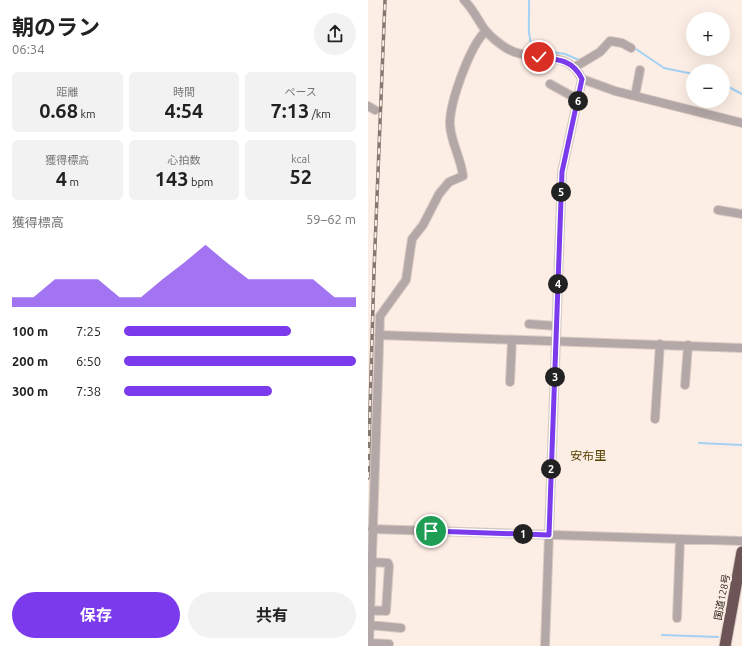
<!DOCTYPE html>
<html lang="ja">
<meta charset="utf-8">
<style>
body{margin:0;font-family:Ubuntu,"Noto Sans JP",sans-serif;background:#f2f2f2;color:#222;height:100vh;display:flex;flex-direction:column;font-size:15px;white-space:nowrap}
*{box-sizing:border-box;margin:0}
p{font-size:13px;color:#767676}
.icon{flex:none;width:22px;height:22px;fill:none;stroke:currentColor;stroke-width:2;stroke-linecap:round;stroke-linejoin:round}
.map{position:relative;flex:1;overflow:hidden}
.side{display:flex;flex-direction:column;background:#fff;width:368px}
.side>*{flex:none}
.fabs{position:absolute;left:318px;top:12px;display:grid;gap:8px}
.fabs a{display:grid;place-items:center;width:44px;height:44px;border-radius:50%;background:#fff;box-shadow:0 4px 16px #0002;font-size:20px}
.pin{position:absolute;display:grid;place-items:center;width:34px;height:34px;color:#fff;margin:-17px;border:2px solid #fff;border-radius:50%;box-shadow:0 1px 4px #0007}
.km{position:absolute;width:20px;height:20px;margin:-10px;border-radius:50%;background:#222;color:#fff;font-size:11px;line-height:20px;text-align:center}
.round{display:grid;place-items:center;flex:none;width:42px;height:42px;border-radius:21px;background:#f2f2f2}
.summary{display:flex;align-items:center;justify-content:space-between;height:68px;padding:0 12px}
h1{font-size:22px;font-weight:700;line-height:30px}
.stats{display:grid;grid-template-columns:repeat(3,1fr);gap:6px;height:68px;padding:4px 12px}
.stats div{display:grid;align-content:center;border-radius:6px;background:#f2f2f2;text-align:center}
.stats b{font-size:20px;font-weight:700}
.stats small{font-size:11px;font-weight:400}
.stats p{font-size:11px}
.chart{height:112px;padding:8px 12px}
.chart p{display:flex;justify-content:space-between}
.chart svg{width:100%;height:72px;margin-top:4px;fill:#7c3aed;opacity:.7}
.cta{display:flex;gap:8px;margin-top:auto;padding:8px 12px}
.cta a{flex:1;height:46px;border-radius:24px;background:#7c3aed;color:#fff;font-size:16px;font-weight:700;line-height:46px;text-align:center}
.cta a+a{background:#f2f2f2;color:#222}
ul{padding:0 12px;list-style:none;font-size:13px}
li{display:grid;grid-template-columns:64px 48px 1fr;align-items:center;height:30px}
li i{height:10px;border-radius:5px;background:#7c3aed}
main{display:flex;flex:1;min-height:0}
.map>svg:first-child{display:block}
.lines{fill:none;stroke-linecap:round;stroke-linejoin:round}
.stream{stroke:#a2d1f4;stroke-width:2}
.minor-casing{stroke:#d8cac2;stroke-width:10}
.highway-casing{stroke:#d8cac2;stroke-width:13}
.minor{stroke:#b4a7a7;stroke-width:8}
.highway{stroke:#6d5456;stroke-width:11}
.rail-casing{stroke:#847972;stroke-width:3.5}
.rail{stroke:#fdeee5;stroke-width:2;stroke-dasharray:6;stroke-linecap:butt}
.route-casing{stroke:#fff;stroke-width:8}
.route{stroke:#7c3aed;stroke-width:5}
.labels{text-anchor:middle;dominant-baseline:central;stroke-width:4;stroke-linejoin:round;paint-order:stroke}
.street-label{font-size:10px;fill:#2e2520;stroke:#fdeee5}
.quarter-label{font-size:12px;fill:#554200;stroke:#fdeee5}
</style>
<main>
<section class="side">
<div class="summary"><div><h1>朝のラン</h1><p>06:34</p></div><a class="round"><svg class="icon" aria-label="share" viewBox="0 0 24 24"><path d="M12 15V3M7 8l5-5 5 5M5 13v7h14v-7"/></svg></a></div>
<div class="stats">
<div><p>距離</p><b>0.68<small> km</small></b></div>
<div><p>時間</p><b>4:54</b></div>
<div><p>ペース</p><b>7:13<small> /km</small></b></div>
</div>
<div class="stats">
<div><p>獲得標高</p><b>4<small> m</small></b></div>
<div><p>心拍数</p><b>143<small> bpm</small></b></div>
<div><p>kcal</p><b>52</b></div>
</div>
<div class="chart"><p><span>獲得標高</span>59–62 m</p>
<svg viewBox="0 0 160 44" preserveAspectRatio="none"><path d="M0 44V38L10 38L20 27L30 27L40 27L50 38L60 38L70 27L80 17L90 6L100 17L110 27L120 27L130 27L140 27L150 38L160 38V44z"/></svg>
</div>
<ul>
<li><b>100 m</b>7:25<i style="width:72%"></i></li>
<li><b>200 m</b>6:50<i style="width:100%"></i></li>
<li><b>300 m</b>7:38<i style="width:64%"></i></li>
</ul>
<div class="cta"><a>保存</a><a>共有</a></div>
</section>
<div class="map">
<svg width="374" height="646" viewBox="0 0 374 646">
<rect width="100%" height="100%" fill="#fdeee5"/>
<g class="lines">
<path class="stream" d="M161,0C162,17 158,34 165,49L197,54L211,60L214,59
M265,47L296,68L325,74
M355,84L374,94
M331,443L374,445
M294,635L350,637"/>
<g class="minor-casing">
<path id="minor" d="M96,0C105,9 110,20 117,30C122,36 132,44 138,48C164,64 199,47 214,79L194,172L177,646
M207,67L232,52L242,41L254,43L263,48
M214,79L247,91L374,123
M182,84L202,95L211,98
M267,96L272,70
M0,106L7,110
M350,210L374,214
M161,324L188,326
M11,335L374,348
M142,382L144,340
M317,385L320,345
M287,419L292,344
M4,529L374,541
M2,610L18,611L21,566L20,563L3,562
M309,618L312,540
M1,625L33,628
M1,643L21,644
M1,646L12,316L38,280L44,239L55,225L71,194L81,182L95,176C93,158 83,143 82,125C81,104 102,45 118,31"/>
</g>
<g class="highway-casing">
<path id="highway" d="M357,646L374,552"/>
</g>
<use href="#minor" class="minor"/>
<use href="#highway" class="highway"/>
<g class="rail-casing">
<path id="rail" d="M0,478L6,271L17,0"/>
</g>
<use href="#rail" class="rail"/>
</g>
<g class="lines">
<g class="route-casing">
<path id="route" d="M63,531L181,535L194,172L214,79C205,60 190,59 171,57"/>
</g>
<use href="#route" class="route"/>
</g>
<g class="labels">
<g class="street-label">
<text transform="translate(354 597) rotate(-79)">国道128号</text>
</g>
<g class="quarter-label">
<text x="220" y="455">安布里</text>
</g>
</g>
</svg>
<div class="fabs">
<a>+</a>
<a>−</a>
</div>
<div class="pin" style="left:63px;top:531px;background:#1e9e55"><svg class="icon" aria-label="arrive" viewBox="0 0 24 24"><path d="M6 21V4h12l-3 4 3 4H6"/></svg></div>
<div class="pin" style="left:171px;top:57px;background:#d93025"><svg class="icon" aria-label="check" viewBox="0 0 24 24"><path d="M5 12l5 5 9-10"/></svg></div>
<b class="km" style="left:155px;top:534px">1</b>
<b class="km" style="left:183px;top:469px">2</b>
<b class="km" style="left:187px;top:377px">3</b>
<b class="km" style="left:190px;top:284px">4</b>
<b class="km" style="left:193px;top:192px">5</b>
<b class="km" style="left:210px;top:101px">6</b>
</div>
</main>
